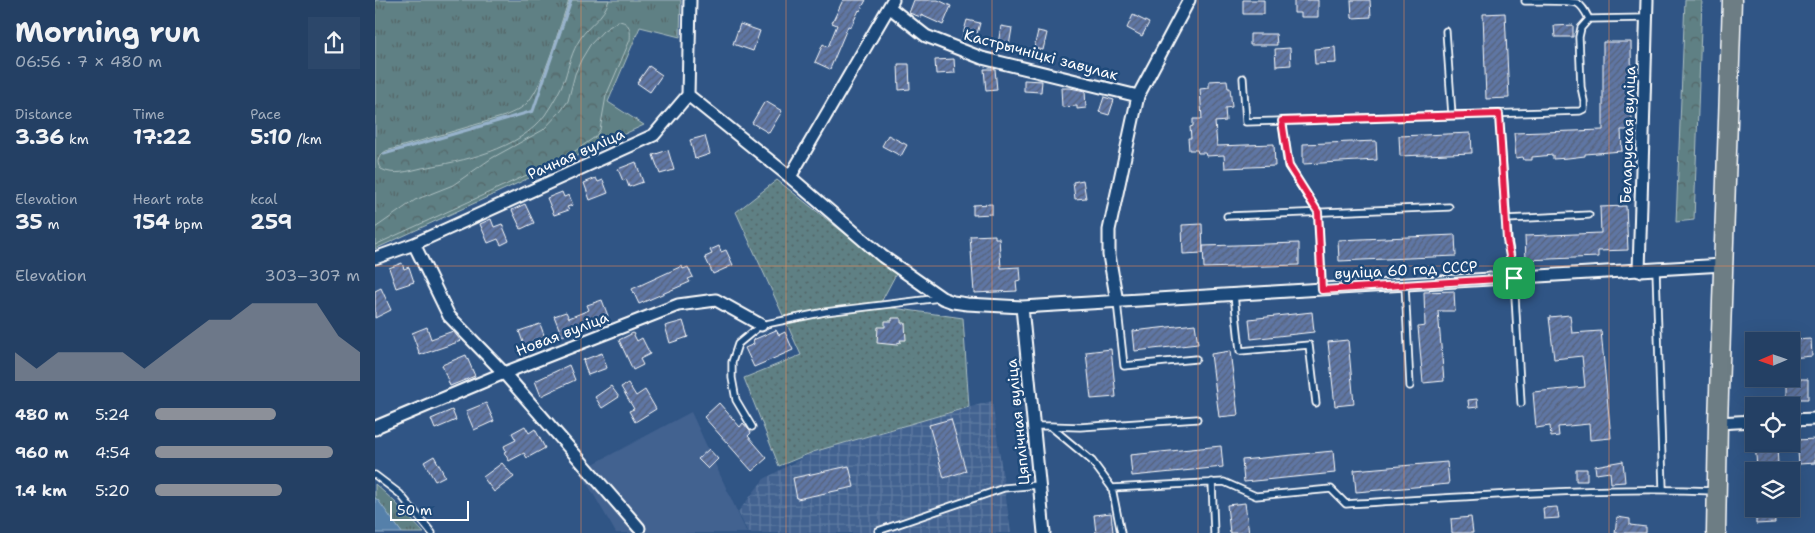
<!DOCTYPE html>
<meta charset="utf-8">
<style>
body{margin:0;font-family:"Shantell Sans",sans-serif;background:#2c476a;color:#f1f3f6;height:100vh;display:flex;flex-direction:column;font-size:19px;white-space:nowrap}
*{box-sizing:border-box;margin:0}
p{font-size:16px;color:#a3afbf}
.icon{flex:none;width:28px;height:28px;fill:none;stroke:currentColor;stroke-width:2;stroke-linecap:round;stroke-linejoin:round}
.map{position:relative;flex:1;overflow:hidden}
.side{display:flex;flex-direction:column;background:#244064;width:375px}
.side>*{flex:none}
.needle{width:32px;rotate:268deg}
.controls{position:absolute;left:1370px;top:332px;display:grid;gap:10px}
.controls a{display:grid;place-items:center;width:55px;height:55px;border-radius:0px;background:#244064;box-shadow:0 5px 20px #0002,0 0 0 1px #415978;font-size:25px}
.scale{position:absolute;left:15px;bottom:12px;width:79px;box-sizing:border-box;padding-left:5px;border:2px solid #fff;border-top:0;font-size:14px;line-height:18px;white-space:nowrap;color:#fff;-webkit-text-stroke:4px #1f4a7a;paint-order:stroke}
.pin{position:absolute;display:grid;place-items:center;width:42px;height:42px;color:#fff;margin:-21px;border-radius:10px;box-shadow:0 2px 8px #0006}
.round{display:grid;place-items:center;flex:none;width:52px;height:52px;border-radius:0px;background:#2c476a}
.headline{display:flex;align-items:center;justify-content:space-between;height:85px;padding:0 15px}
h1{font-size:28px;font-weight:700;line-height:38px}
.figures{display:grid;grid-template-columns:repeat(3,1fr);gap:8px;height:85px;padding:5px 15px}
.figures div{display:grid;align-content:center}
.figures b{font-size:21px;font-weight:700}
.figures small{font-size:14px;font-weight:400}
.figures p{font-size:14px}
.chart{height:140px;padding:10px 15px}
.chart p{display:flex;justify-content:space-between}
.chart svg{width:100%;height:90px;margin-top:5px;fill:#8c9099;opacity:.7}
ul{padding:0 15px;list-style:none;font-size:16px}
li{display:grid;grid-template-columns:80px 60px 1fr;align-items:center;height:38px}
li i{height:12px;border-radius:6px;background:#8c9099}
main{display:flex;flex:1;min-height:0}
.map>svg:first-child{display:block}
.built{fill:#426290}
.industrial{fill:url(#industrial-grid)}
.grass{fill:url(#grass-tufts);stroke:#aec0c2}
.forest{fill:url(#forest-crowns);stroke:#aec0c2}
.park{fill:url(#park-dots);stroke:#aec0c2}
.water{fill:#5480aa;stroke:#98b3cc}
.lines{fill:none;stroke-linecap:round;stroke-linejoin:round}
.stream{stroke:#98b3cc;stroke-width:3}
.building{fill:url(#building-hatch);stroke:#fff}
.lane-casing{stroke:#fff;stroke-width:9}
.street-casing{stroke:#fff;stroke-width:15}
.primary-casing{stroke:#fff;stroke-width:21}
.lane{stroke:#1f4a7a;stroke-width:5.5}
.street{stroke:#1f4a7a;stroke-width:11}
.primary{stroke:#6d7d84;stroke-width:18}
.route-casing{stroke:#fff;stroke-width:10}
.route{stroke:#e11d48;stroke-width:6}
.grid{fill:none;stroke:#ef8b55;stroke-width:1;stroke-opacity:0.55}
.labels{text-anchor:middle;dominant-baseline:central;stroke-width:5;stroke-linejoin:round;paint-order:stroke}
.street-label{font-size:15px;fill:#fff;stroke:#1f4a7a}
</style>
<main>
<section class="side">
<div class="headline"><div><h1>Morning run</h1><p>06:56 · 7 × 480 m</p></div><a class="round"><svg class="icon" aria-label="share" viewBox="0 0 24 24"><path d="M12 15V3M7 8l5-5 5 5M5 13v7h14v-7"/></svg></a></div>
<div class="figures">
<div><p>Distance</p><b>3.36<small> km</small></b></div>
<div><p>Time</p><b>17:22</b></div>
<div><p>Pace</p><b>5:10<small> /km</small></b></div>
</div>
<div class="figures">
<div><p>Elevation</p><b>35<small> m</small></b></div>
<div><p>Heart rate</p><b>154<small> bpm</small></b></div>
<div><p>kcal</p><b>259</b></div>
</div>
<div class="chart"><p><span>Elevation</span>303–307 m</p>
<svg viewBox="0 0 160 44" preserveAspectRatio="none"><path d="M0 44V30L10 38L20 30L30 30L40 30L50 30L60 38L70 30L80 22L90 14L100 14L110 6L120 6L130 6L140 6L150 22L160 30V44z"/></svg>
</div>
<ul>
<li><b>480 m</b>5:24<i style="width:59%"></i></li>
<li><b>960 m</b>4:54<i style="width:87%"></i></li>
<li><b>1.4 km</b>5:20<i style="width:62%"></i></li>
</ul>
</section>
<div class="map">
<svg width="1440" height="533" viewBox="0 0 1440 533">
<defs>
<pattern id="industrial-grid" width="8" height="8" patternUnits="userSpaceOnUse" patternTransform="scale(1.25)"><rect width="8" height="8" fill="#426290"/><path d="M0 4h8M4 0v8" fill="none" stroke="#5e7aa1"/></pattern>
<pattern id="grass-tufts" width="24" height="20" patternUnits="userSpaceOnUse" patternTransform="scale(1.25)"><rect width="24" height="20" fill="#5e8084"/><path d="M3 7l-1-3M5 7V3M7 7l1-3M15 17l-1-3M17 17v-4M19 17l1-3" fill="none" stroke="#556668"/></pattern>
<pattern id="forest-crowns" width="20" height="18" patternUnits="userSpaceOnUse" patternTransform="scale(1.25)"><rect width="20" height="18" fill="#5e8084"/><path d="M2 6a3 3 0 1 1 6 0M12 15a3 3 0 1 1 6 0" fill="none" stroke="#556668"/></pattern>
<pattern id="park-dots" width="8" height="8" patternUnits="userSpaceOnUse" patternTransform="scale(1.25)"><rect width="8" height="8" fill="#5e8084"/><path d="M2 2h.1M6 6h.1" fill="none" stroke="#556668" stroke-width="1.8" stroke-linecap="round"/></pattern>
<pattern id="building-hatch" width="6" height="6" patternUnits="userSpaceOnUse" patternTransform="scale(1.25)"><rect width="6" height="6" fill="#5f76a4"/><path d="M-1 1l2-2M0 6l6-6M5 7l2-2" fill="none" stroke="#566178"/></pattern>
</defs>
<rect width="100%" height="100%" fill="#305585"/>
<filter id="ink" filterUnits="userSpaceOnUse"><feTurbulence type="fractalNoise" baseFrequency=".02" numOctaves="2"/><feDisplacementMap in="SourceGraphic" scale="10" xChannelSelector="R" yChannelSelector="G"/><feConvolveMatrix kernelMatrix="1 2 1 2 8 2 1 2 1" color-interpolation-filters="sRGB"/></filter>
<g filter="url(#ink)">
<path class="built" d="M316,412L372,533H241L205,471Z"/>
<path class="industrial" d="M617,401L636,533H373L363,512L389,479L438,452Z"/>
<path class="grass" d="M0,0H306L305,37L265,27L233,102L269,125L0,249Z
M0,484L20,502L49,533H27L0,498Z"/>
<path class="forest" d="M194,0H234C229,18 214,24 205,39C197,51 194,65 190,78C185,91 178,103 170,115C144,150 88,161 47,168C34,171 19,176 6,169C0,162 4,155 11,151L130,116C138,112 147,109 153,102C170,82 184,27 194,0Z
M1310,0H1327L1319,220L1301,222Z
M243,21C255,22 256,30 255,40L231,96L225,130L220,137L193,156L0,245V228L40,200L78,185L117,158L168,130L186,111L193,101L200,74L206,60L215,45L228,31Z"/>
<path class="park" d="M402,180L521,274L504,306L588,318L594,407L438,452L404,466L369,378L426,355L361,212Z"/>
<path class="water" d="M0,498L3,500L27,533H0Z"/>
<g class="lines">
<path class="stream" d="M9,154L158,111L196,0"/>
</g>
<path class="building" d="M468,0H491L485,11L484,10L476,27L473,26L455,69L440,62L448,44L453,47L462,25L457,23Z
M539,0H563L576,6L568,25L546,15V17L534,13Z
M868,0H889V14H868Z
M919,0H943V17H926V13H919Z
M976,0H995L996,17L977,18Z
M1130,13L1134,98L1111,99L1108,14Z
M758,15L774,23L767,36L752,28Z
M592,20L605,23L600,41L587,38Z
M365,24L385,31L378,51L358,44Z
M1198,25V37H1180L1179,26Z
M626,26L637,28L634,46L623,44Z
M663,31L672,33L668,50L659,48Z
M875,34H901L902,45H875Z
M1228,42H1256L1257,130H1246L1247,151L1210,154V156L1193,158L1178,159V155L1157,157V160H1149L1148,157L1141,158L1139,133L1228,130Z
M960,47L961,63L940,64L939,49Z
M915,48L916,65L901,66L900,49Z
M579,59L580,73L561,74L560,60Z
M523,64H534L535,89L524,90Z
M274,66L287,75L275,92L262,83Z
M609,69H620L622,90L611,91Z
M649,80L667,81L666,92L649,91Z
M852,80L853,88H855L857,107L850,108L851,121L840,122L842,146L899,144L900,166L850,168L849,155L831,156L830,153H823L822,150H814L813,138H816L815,127L818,126V119H827L825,89L834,88V81Z
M686,88H695L710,91L711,108L702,109V106L687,107Z
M729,97L739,100L734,115L724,112Z
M390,101L407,111L394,133L377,123Z
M1096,133L1097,153L1025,156L1024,136Z
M513,135L532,145L526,156L507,146Z
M330,136L335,154L320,159L315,140Z
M1001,141L1002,160L928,164V144Z
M293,150L299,170L285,174L278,155Z
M261,162L268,182L254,187L251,179L248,181L243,169Z
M221,178L223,182L228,180L233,193L215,200L209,183Z
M708,180L711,198L700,199L698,182Z
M187,192L189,197L194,195L198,205L192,207L194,210L179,215L172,198Z
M150,204L159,223L146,229L137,210Z
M617,204V214L598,215V205Z
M1251,206L1253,250L1223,251V257L1151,260L1150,236L1226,233L1225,207Z
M116,219L119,227L127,224L134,241L126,245L123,239L113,243L105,224Z
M827,224L828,253L808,254L807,225Z
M620,235V238H624L626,268L645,267L646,280L641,281L642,291L599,293L595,236Z
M1080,235L1081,256L964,261L963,240Z
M924,243V265L829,268L828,246Z
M344,246L346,252L351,250L358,265L338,274L330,257L337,254L335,250Z
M27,263L29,269L34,267L39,282L21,288L14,268Z
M307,266L308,269L313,267L318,277L313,279L315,282L264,304L257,289Z
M6,288L16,310L0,318V291Z
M1079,291L1080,311H1063L1069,381L1048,383L1043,327L1050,326L1049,292Z
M227,300L233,316L197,328L199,331L187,336L179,316L191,312L194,318L214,310L212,305Z
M937,312L939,332L876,339L874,319Z
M1195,315L1197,333L1226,331L1236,438L1215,440L1214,424L1183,427L1184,436L1176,437L1175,426L1161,428L1158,392L1210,387L1207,356L1179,359L1174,317Z
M517,318H526V323H530L531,340H525L526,342L522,343V345L502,343L503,327H510V321H517Z
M308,321L313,337L295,343L290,326Z
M165,324L172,343L151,351L144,331Z
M820,324L823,344L760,351L758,331Z
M52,327L56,339L78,331L86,341L45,355L37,333Z
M401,330L404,335L410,332L418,350L379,367L370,348L379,344L378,340Z
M258,333L262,341L267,338L275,354L265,359L268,365L258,370L244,340Z
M1436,339L1437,356L1416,358V340Z
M973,340L979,404L960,406L953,342Z
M736,349L741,397L716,399L711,352Z
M855,351L863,415L844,417L836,354Z
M227,353L232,368L213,375L208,360Z
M91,355L100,376L75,386L67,365Z
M194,365L200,380L166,396L160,381Z
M1412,379H1433V399H1412Z
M253,383L261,396L270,390L281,409L260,422L254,411L259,409L246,387Z
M236,386L244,397L227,408L220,397Z
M1102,399L1103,407L1094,408L1093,400Z
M111,403L119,421L99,430L91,411Z
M344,403L365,427L368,423L375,431L376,433L373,436L392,458L377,471L329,417Z
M77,410L81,420L60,429L56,419Z
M576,419L591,471L569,478L554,425Z
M150,426L154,433L160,429L170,448L152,458L149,453L134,461L129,452L131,451L129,446L141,440L137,433Z
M1440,439V463L1424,464L1422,440Z
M1380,444H1402L1403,466L1382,467Z
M846,446L848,467L757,476L755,455Z
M334,449L343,459L333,469L323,459Z
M958,451L960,473L869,482L867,460Z
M59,456L70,476L60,481L49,462Z
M1248,461L1250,482L1236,483L1235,472L1221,474L1220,466Z
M1072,462L1074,484L981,492L979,470Z
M127,463L139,477L119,492L108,477Z
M474,466L479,487L422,499L418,478Z
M1201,469H1212V481H1201Z
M870,503L874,533H855L852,505Z
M1182,507L1184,518L1169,519L1168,508Z
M1381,509H1399L1400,523L1381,524Z
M736,513L738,532L721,533L719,515Z
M1096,517L1098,533H1077L1076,519Z
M1242,517L1255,519V525L1271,527V533H1240Z"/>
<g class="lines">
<g class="lane-casing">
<path id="lane" d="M1150,1C1163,1 1191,0 1202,3C1208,6 1211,13 1214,19
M1071,31L1077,115
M868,78L871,122L1205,111L1209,109V101L1206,87L1204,37L1206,28L1214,19L1271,18
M1124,114L1133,240L1139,278L1146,403
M907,121L913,166L943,212L947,289
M852,216L1074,207
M1131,219L1214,215
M1281,270L1288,489
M1030,285L1035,386
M859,295L865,351L934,345L941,403
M742,302L749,366L821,359
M658,426H675L717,461L737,488L746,533
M675,426L705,427L822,419
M377,427L361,400L357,378V362L363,344L386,325L450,312L565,298
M0,475L25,494L57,533
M837,482L839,533
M737,488L849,482L881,496L956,489L971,504C1093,497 1217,486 1340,491
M503,531L629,488L664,485"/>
</g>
<g class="street-casing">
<path id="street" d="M514,7L551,36L607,58L763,96
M313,95L415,177L507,256L567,298L578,302L592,304L647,307L1348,265
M415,177L518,0
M39,244L74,316L129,373L264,528
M0,258L39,244L279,135L313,95L315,0
M1264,271L1272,0
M742,302L734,255V230L763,96L814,0
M647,307L669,533
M1416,420L1440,419
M1343,423L1379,421
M0,429L3,426L129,373L303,305L341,300L386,325"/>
</g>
<g class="primary-casing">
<path id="primary" d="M1341,533L1343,423L1357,0"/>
</g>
<use href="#lane" class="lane"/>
<use href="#street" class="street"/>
<use href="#primary" class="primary"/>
</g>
</g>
<g class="lines" filter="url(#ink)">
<g class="route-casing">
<path id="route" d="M1124,114L1132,240L1139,278L947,290L943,212L914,166L907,121Z"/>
</g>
<use href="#route" class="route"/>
</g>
<path class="grid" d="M206,0V533M411,0V533M617,0V533M823,0V533M1029,0V533M1234,0V533M0,266H1440"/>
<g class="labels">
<g class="street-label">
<text transform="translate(666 55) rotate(15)">Кастрычніцкі завулак</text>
<text transform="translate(1253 135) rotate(-88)">Беларуская вуліца</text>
<text transform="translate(201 154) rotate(-24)">Рачная вуліца</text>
<text transform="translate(1031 270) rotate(-3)">вуліца 60 год СССР</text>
<text transform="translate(187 334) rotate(-21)">Новая вуліца</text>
<text transform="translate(643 422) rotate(-96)">Цяплічная вуліца</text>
</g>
</g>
</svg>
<div class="controls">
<a><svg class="needle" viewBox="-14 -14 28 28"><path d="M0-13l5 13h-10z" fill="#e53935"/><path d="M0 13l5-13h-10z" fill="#a3afbf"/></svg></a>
<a><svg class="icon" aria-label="locate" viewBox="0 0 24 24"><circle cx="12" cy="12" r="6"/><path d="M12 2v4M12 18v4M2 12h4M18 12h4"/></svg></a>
<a><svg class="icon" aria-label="layers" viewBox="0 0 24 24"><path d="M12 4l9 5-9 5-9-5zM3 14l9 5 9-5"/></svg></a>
</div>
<div class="scale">50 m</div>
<div class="pin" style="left:1139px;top:278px;background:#1e9e55"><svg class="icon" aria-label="arrive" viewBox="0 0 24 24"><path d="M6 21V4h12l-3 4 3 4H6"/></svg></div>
</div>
</main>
